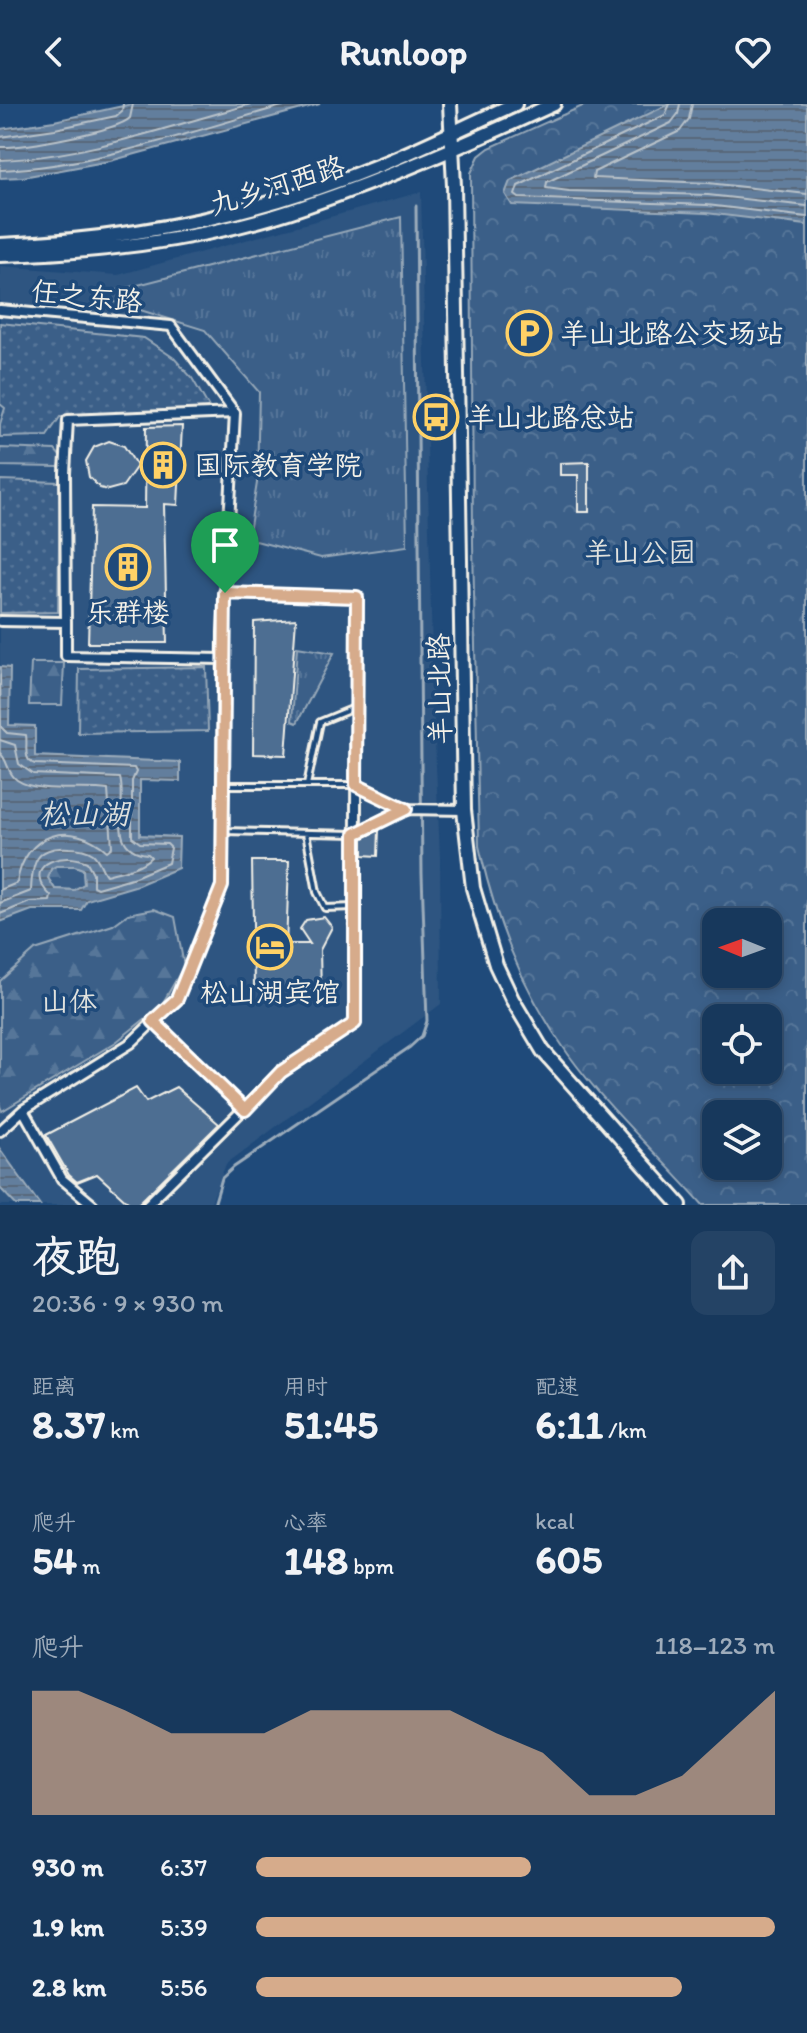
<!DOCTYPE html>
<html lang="zh">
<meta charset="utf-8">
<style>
body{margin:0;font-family:Itim,"LXGW WenKai TC",sans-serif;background:#244365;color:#f1f3f6;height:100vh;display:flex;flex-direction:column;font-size:30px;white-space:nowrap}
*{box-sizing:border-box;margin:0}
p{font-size:26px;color:#9eacbb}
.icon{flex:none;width:44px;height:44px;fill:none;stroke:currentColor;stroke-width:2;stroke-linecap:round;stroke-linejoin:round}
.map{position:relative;height:1101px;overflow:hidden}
.drawer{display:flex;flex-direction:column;background:#17385c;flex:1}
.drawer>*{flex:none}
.needle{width:52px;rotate:271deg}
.tools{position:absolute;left:702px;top:804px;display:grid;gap:16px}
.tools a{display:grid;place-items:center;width:80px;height:80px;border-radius:16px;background:#17385c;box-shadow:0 4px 12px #0003,0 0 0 2px #365272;font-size:40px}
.pin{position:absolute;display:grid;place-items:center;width:68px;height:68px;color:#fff;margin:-82px -34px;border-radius:50% 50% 50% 0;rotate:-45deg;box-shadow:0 0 8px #0007}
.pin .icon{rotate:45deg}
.round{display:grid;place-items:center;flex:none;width:84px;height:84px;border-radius:16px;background:#244365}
.headline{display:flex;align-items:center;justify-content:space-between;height:136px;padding:0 32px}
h1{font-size:44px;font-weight:800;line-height:60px}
.figures{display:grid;grid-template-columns:repeat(3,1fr);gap:12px;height:136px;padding:8px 32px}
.figures div{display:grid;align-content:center}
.figures b{font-size:40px;font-weight:800}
.figures small{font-size:22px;font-weight:400}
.figures p{font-size:22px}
.chart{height:224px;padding:16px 32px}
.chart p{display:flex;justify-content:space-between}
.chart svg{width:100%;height:144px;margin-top:8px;fill:#d6ab8b;opacity:.7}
ul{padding:0 32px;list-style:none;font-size:26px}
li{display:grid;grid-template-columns:128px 96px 1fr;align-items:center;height:60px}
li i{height:20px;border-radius:10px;background:#d6ab8b}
header{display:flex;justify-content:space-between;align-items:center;height:104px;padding:0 32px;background:#17385c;font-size:36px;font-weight:800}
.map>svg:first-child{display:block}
.built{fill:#2d5581}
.grass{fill:url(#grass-tufts);stroke:#97a8b8;stroke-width:2}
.forest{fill:url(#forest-firs);stroke:#97a8b8;stroke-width:2}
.park{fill:url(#park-crowns);stroke:#97a8b8;stroke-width:2;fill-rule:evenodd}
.garden{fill:url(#garden-dots);stroke:#97a8b8;stroke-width:2}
.water{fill:url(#water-rules);stroke:#9cacbb;stroke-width:2;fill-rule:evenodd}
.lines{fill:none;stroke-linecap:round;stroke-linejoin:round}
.shore{stroke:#bac3ca;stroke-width:2}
.stream{stroke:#9cacbb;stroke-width:3}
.building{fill:#4d6e92;stroke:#f4f1e8;stroke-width:2}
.lane-casing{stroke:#f4f1e8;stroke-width:10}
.street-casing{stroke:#f4f1e8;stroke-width:14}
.secondary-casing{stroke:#f4f1e8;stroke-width:18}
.lane{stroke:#1f4a7a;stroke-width:4}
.street{stroke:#1f4a7a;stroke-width:8}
.secondary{stroke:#1f4a7a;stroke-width:12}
.route-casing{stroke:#fff;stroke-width:16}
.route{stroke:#d6ab8b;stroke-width:10}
.labels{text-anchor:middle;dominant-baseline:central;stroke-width:7;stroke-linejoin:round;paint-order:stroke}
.street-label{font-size:28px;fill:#f4f1e8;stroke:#1f4a7a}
.poi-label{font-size:28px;fill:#f4f1e8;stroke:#1f4a7a;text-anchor:start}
.park-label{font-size:28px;fill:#e1e2de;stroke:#1f4a7a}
.water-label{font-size:30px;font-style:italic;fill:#dee0dd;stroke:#1f4a7a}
</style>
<header><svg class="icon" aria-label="back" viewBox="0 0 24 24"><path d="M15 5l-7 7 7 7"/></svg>Runloop<svg class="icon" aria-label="heart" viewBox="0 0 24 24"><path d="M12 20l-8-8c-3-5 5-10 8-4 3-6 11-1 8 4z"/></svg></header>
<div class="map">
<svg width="807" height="1101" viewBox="0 0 807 1101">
<defs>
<pattern id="grass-tufts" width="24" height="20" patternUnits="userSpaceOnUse" patternTransform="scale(2)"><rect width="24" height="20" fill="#3a5f88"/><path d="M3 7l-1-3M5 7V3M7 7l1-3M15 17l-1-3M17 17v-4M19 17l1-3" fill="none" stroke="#577699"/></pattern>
<pattern id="forest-firs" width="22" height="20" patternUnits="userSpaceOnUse" patternTransform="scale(2)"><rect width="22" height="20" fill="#3a5f88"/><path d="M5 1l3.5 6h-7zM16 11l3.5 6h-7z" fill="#577699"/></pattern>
<pattern id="park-crowns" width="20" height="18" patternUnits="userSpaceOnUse" patternTransform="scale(2)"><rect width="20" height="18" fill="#3a5f88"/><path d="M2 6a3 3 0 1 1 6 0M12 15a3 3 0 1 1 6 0" fill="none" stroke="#577699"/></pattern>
<pattern id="garden-dots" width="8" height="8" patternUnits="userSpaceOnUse" patternTransform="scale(2)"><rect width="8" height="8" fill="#3a5f88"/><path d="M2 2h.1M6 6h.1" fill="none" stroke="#577699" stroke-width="1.8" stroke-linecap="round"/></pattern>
<pattern id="water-rules" width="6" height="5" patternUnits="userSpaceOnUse" patternTransform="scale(2)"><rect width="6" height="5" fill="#627e9d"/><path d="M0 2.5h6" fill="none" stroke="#58687a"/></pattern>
</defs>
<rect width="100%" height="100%" fill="#1f4a7a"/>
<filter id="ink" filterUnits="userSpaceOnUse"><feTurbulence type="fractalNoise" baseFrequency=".0125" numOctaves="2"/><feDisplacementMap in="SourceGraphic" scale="16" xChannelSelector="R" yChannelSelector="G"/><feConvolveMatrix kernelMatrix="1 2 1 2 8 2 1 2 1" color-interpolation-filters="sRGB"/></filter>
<g filter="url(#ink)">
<path class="built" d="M421,88L433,593L440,752L441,900L226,1060L210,1101H0V162L118,171Z"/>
<path class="grass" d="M401,113L407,442L321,454L248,435L257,379L259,288L205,226L95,192Z
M297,543L334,549L297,619L292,617Z"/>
<path class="forest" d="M0,344L55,346L61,353L59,363L0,362Z
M31,559H64L62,601H29Z
M56,762H75L83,765L84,780L74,786L55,785L48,774L51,765Z
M154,805L175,813L184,862L161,902L116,938L2,1007L0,1002V877L35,846L113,821L128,810Z"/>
<path class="park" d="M587,0H807V1101H703C659,1051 607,1004 568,950C524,889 495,816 479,742L473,439L471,69L479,52L489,44ZM716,818H768V870H716ZM716,914H768V966H716ZM716,1010H768V1062H716Z"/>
<path class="garden" d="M0,219L144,234L174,254L192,274L210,305L60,313L47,332L0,333V320L5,304L0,300Z
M0,376L60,378L58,508L0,509Z
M206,563L208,627L78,629L79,565Z"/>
<path class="water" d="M132,0H320L110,57L23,73L0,74V25L54,17Z
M669,0H807V121L706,109L512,101L505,90L510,77Z
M0,563L10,564L9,621L35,622V652L180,658V677L140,676V731L179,733L178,764L138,781L87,796L81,806H32L0,818ZM56,762H75L83,765L84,780L74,786L55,785L48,774L51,765Z
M0,1045L40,1101H16L0,1084Z"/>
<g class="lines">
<path class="shore" d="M670,0L665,11L518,82L515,91L519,94L707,101L807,113
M680,0L678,10L671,19L547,78L546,84L569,87L708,91L807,102
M692,0L689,15L680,27L594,68L593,74L708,79L807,90
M0,33L55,25L116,12L122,7L123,0
M0,43C21,44 117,27 130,14L133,0
M0,56C85,53 170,22 251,0
M0,66C98,62 195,26 289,0
M0,571L1,623L7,629L26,631C28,642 22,656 35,660L134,664L136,668L132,677V733L140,739L167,740L171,744L168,759L135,773L97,784L93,782V769L87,758C58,746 20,763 51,792L50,797L30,798L0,810
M0,636L15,641L19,660L33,670L120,674C128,702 105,746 148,750L151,753C140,764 121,767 106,771C101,765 100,756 93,750C86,745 77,744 69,744C35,742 32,759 31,787L0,799
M0,649C8,656 7,669 17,676C37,690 84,682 108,686L112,743L107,747C71,715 24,729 17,779L0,786"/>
<path class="stream" d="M214,1101L222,1074L234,1063L410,943L422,932L427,917L422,770L416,102"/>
</g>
<path class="building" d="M182,322L178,401L164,400L167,539H88L92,403L145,404L146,323Z
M109,337L124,342L137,362L123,382L108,386L100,384L89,373L86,357L94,343Z
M589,358V408H578V371H560V359Z
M296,515L286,651L253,650L254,518Z
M379,726L378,752L363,751V734Z
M252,757H289L286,846L290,840H310L300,825L306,816L324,813L332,823L320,846L321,887L254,883Z
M176,983L219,1020L137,1101H131L97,1070L77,1078L69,1071L46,1031L136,984L146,998Z"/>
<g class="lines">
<g class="lane-casing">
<path id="lane" d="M222,681H356
M307,681L320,618L354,604
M224,727L355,730
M306,729L317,788L325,804L354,803"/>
</g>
<g class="street-casing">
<path id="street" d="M0,206L171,222L235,309L223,529L222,782L177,895L131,939L23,1006L0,1027
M0,517L66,518V552L222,555
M66,518L65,369L68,316L235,309
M356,681L406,705L464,706
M355,730L406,705
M153,917L245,1006
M23,1006L62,1075L93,1101
M147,1101L281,968L355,919L357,493L225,489"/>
</g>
<g class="secondary-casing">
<path id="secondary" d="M450,0L454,82L464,706L473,784L496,861L512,895L543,947L680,1101
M0,141C132,136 264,109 387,58C430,40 472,19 515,0
M0,151C102,148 209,136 306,102C391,73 473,37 554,0"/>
</g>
<use href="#lane" class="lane"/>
<use href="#street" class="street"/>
<use href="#secondary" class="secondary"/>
</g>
</g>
<g class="lines" filter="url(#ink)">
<g class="route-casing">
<path id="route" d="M225,489L357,493L356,681L406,705L355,730V919L281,968L245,1006L153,917L177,895L222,782Z"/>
</g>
<use href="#route" class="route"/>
</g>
<defs>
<g id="parking-ring" transform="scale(2.3)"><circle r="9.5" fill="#1f4a7a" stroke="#ffd166" stroke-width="1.5"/><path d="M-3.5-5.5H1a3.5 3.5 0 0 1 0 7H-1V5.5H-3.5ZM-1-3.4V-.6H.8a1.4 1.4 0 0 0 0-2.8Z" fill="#ffd166"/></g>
<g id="bus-ring" transform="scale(2.3)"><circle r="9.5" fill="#1f4a7a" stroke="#ffd166" stroke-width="1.5"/><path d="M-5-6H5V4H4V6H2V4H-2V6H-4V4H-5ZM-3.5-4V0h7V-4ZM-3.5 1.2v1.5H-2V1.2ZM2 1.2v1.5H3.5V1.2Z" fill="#ffd166"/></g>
<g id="building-ring" transform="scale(2.3)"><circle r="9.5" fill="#1f4a7a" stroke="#ffd166" stroke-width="1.5"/><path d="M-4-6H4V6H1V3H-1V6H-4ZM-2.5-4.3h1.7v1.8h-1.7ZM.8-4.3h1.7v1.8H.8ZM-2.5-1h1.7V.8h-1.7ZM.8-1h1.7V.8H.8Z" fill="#ffd166"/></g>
<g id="hotel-ring" transform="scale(2.3)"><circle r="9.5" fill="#1f4a7a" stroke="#ffd166" stroke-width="1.5"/><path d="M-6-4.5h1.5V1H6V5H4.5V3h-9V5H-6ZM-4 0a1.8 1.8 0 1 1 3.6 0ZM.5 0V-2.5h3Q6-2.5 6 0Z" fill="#ffd166"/></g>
</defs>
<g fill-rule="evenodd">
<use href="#parking-ring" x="529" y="229"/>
<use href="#bus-ring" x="436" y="313"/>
<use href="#building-ring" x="163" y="361"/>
<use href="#building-ring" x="128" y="463"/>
<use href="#hotel-ring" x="270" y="843"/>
</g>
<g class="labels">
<g class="street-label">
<text transform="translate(277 81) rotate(-17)">九乡河西路</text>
<text transform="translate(87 192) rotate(6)">任之东路</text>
<text transform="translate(439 585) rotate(-91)">羊山北路</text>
</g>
<g class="poi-label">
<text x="560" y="229">羊山北路公交场站</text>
<text x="467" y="313">羊山北路总站</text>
<text x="194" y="361">国际教育学院</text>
<text x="128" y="508" text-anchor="middle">乐群楼</text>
<text x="270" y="888" text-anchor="middle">松山湖宾馆</text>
</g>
<g class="park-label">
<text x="640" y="448">羊山公园</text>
<text x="69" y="897">山体</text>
</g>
<g class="water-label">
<text x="84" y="709">松山湖</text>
</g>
</g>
</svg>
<div class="tools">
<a><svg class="needle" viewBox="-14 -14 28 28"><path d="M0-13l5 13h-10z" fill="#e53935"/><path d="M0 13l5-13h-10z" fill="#9eacbb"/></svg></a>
<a><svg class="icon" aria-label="locate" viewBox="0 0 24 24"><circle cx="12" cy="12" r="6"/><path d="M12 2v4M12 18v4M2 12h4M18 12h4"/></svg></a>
<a><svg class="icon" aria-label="layers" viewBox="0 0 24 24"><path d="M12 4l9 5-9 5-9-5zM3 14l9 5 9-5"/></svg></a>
</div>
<div class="pin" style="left:225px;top:489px;background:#1e9e55"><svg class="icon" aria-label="arrive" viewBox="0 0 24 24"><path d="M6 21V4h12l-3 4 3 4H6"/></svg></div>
</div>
<section class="drawer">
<div class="headline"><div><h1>夜跑</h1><p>20:36 · 9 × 930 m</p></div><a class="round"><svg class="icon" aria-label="share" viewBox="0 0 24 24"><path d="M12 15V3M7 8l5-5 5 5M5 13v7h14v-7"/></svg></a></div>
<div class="figures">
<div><p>距离</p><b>8.37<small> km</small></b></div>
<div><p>用时</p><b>51:45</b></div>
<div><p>配速</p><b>6:11<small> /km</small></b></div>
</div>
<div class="figures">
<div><p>爬升</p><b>54<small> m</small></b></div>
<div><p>心率</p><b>148<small> bpm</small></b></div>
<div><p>kcal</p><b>605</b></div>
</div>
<div class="chart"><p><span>爬升</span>118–123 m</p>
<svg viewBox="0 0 160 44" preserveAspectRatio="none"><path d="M0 44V6L10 6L20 12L30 19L40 19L50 19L60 12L70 12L80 12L90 12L100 19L110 25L120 38L130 38L140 32L150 19L160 6V44z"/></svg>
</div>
<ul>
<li><b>930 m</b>6:37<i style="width:53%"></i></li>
<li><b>1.9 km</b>5:39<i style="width:100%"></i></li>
<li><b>2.8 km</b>5:56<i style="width:82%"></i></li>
</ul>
</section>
